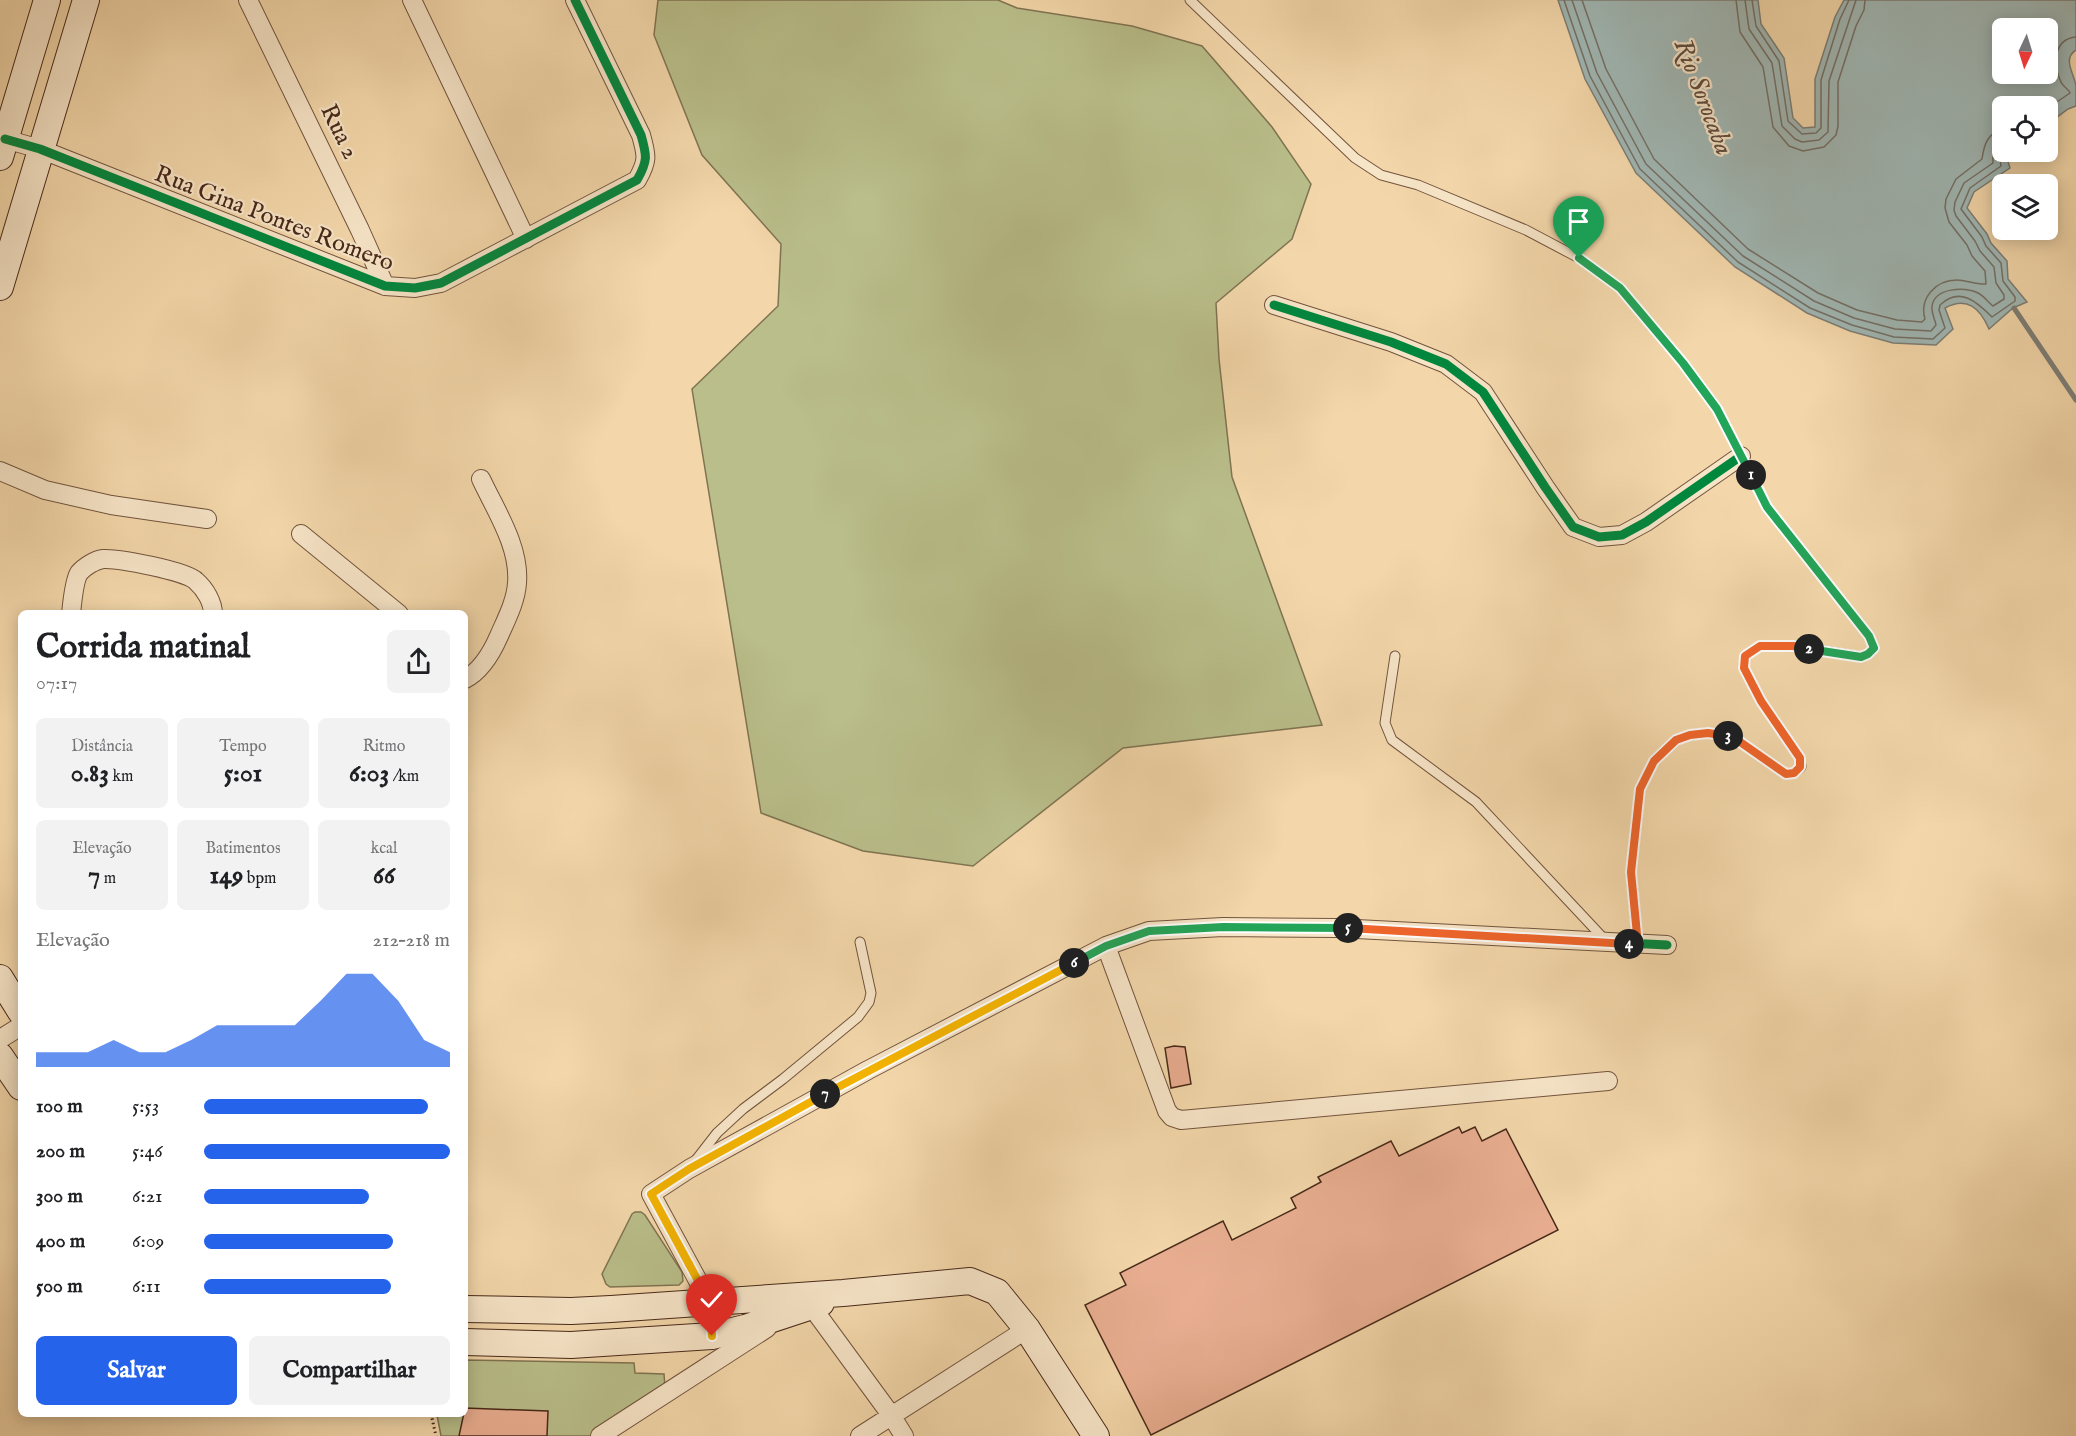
<!DOCTYPE html>
<html lang="pt">
<meta charset="utf-8">
<style>
body{margin:0;font-family:"IM FELL English",serif;background:#f2f2f2;color:#202124;height:100vh;display:flex;flex-direction:column;font-size:22px;white-space:nowrap}
*{box-sizing:border-box;margin:0}
p{font-size:20px;color:#757577}
.icon{flex:none;width:33px;height:33px;fill:none;stroke:currentColor;stroke-width:2;stroke-linecap:round;stroke-linejoin:round}
.map{position:relative;flex:1;overflow:hidden}
.sheet{position:absolute;left:18px;top:610px;width:450px;height:807px;display:flex;flex-direction:column;background:#fff;border-radius:9px;box-shadow:0 3px 15px #0003}
.sheet>*{flex:none}
.needle{width:39px;rotate:184deg}
.buttons{position:absolute;left:1992px;top:18px;display:grid;gap:12px}
.buttons a{display:grid;place-items:center;width:66px;height:66px;border-radius:9px;background:#fff;box-shadow:0 3px 15px #0003;font-size:30px}
.pin{position:absolute;display:grid;place-items:center;width:51px;height:51px;color:#fff;margin:-62px -26px;border-radius:50% 50% 50% 0;rotate:-45deg;box-shadow:0 0 6px #0007}
.pin .icon{rotate:45deg}
.km{position:absolute;width:30px;height:30px;margin:-15px;border-radius:50%;background:#222;color:#fff;font-size:16px;line-height:30px;text-align:center}
.round{display:grid;place-items:center;flex:none;width:63px;height:63px;border-radius:9px;background:#f2f2f2}
.overview{display:flex;align-items:center;justify-content:space-between;height:102px;padding:0 18px}
h1{font-size:33px;font-weight:800;line-height:45px}
.figures{display:grid;grid-template-columns:repeat(3,1fr);gap:9px;height:102px;padding:6px 18px}
.figures div{display:grid;align-content:center;border-radius:9px;background:#f2f2f2;text-align:center}
.figures b{font-size:26px;font-weight:800}
.figures small{font-size:16px;font-weight:400}
.figures p{font-size:16px}
.chart{height:168px;padding:12px 18px}
.chart p{display:flex;justify-content:space-between}
.chart svg{width:100%;height:108px;margin-top:6px;fill:#2563eb;opacity:.7}
.action{display:flex;gap:12px;margin-top:auto;padding:12px 18px}
.action a{flex:1;height:69px;border-radius:9px;background:#2563eb;color:#fff;font-size:24px;font-weight:800;line-height:69px;text-align:center}
.action a+a{background:#f2f2f2;color:#202124}
ul{padding:0 18px;list-style:none;font-size:20px}
li{display:grid;grid-template-columns:96px 72px 1fr;align-items:center;height:45px}
li i{height:15px;border-radius:8px;background:#2563eb}
.map>svg:first-child{display:block}
.green{fill:#b9be8a;stroke:#807452;stroke-width:1.5}
.water{fill:#a0b7b4;stroke:#7d7e76;stroke-width:1.5;fill-rule:evenodd}
.lines{fill:none;stroke-linecap:round;stroke-linejoin:round}
.shore{stroke:#747066;stroke-width:1.5}
.stream{stroke:#7d7e76;stroke-width:5}
.building{fill:#e9ae91;stroke:#482919;stroke-width:1.5}
.lane-casing{stroke:#73543d;stroke-width:11}
.street-casing{stroke:#73543d;stroke-width:20}
.secondary-casing{stroke:#482919;stroke-width:28}
.path{stroke:#482919;stroke-width:3;stroke-dasharray:1.5 3;stroke-linecap:butt}
.lane{stroke:#f7e5c8;stroke-width:9}
.street{stroke:#f7e5c8;stroke-width:18}
.secondary{stroke:#f7e5c8;stroke-width:26}
.cycleway-casing{stroke:#f7e5c8;stroke-width:13}
.cycleway{stroke:#00873e;stroke-width:9}
.split-1-casing{stroke:#fff;stroke-width:12}
.split-2-casing{stroke:#fff;stroke-width:12}
.split-3-casing{stroke:#fff;stroke-width:12}
.split-4-casing{stroke:#fff;stroke-width:12}
.split-5-casing{stroke:#fff;stroke-width:12}
.split-6-casing{stroke:#fff;stroke-width:12}
.split-7-casing{stroke:#fff;stroke-width:12}
.split-8-casing{stroke:#fff;stroke-width:12}
.split-9-casing{stroke:#fff;stroke-width:12}
.split-1{stroke:#22a559;stroke-width:8}
.split-2{stroke:#22a559;stroke-width:8}
.split-3{stroke:#f0652b;stroke-width:8}
.split-4{stroke:#f0652b;stroke-width:8}
.split-5{stroke:#f0652b;stroke-width:8}
.split-6{stroke:#22a559;stroke-width:8}
.split-7{stroke:#f5b400;stroke-width:8}
.split-8{stroke:#f5b400;stroke-width:8}
.split-9{stroke:#f5b400;stroke-width:8}
.labels{text-anchor:middle;dominant-baseline:central;stroke-width:4.5;stroke-linejoin:round;paint-order:stroke}
.street-label{font-size:24px;fill:#482919;stroke:#f7e5c8}
.water-label{font-size:26px;font-style:italic;fill:#5e4c40;stroke:#f7e5c8}
</style>
<div class="map">
<svg width="2076" height="1436" viewBox="0 0 2076 1436">
<rect width="100%" height="100%" fill="#f3d7aa"/>
<filter id="stains"><feTurbulence type="fractalNoise" baseFrequency=".00333" numOctaves="4"/><feColorMatrix values="0 0 0 0 .2 0 0 0 0 .09 0 0 0 0 .02 0 0 0 .5 -.17"/></filter>
<radialGradient id="worn" r=".72"><stop offset=".6" stop-color="#630" stop-opacity="0"/><stop offset="1" stop-color="#630" stop-opacity=".3"/></radialGradient>
<path class="green" d="M658,0H998L1017,8L1132,26L1202,46L1272,127L1311,184L1292,239L1216,303L1219,359L1232,477L1322,725L1123,748L973,866L863,851L761,813L692,389L778,306L781,244L702,155L654,35Z
M635,1212H641L645,1215L682,1272L683,1281L679,1285L610,1287L606,1284L602,1274L632,1214Z
M465,1360L634,1363L635,1373L664,1374L665,1388L591,1436H441L437,1415L465,1414Z"/>
<path class="water" d="M1558,0H1758L1761,24L1784,58L1793,118L1803,128L1815,127V79L1835,17L1844,0H2076V50C2062,59 2074,73 2076,86C2076,93 2076,100 2076,106L2068,109L2048,124V106H2002V152H2005L2010,168L1974,192L1967,208L1987,234L1991,243L2007,261L2008,279L2027,302L2013,308L1989,329C1980,308 1967,296 1945,308L1953,329L1936,345L1893,343L1850,331L1807,313L1735,267L1636,173L1585,79ZM2002,28H2048V74H2002Z"/>
<g class="lines">
<path class="shore" d="M1564,0L1590,76L1640,169L1738,262L1810,308L1852,325L1894,337L1933,339L1945,328L1939,310L1940,305C1960,286 1977,302 1992,317L2015,301V297L2003,281L2001,263L1986,246L1982,237L1961,209L1970,188L2001,166L1999,153L2002,147
M1572,0L1597,73L1646,164L1743,256L1814,301L1854,318L1895,329L1931,331L1936,325C1935,319 1931,313 1932,306C1935,287 1965,287 1978,293C1984,296 1988,302 1993,306L2004,299V295L1996,283L1994,267L1980,251L1975,241L1956,216L1954,210L1955,202L1964,183L1993,163C1993,152 1990,144 2002,139
M1582,0L1606,69L1654,159L1748,249L1818,293L1857,310L1897,320L1922,322L1925,319C1919,299 1935,280 1957,280C1966,280 1977,285 1986,284L1985,271L1972,256L1967,245L1949,222L1945,208L1946,199L1956,179L1982,159C1984,145 1987,134 2002,129
M1736,0L1740,32L1763,67L1773,127L1789,146L1803,151L1824,147L1836,135L1838,126V82L1856,26L1864,10L1865,0
M1745,0L1749,29L1772,63L1782,126L1795,139L1802,142L1819,140L1828,132L1829,81L1856,0
M1752,0L1756,26L1779,61L1788,121L1802,134L1816,133L1821,128V80L1840,19L1849,0
M2048,108L2070,93C2068,88 2063,87 2061,82C2053,65 2053,39 2076,37"/>
<path class="stream" d="M2014,308L2076,400"/>
</g>
<path class="building" d="M1174,1046L1185,1047L1191,1084L1171,1088L1165,1048Z
M1459,1127L1462,1133L1475,1127L1482,1141L1506,1129L1558,1230L1151,1435L1085,1305L1126,1285L1120,1273L1223,1221L1232,1240L1296,1208L1291,1198L1321,1182L1318,1177L1391,1141L1399,1156Z
M465,1408L548,1411L547,1436H459Z"/>
<g class="lines">
<g class="lane-casing">
<path id="lane" d="M1190,0L1355,158L1381,175L1418,185L1526,230L1579,258L1620,288L1683,363L1717,409L1767,507L1869,636L1874,648L1868,654L1861,657L1793,646H1760L1745,656L1744,668L1761,701L1800,758L1801,767L1794,773L1786,774L1733,737L1708,733L1690,735L1676,740L1654,761L1640,789L1631,872L1638,945
M1395,656L1385,723L1392,740L1476,802L1606,941
M696,1160L717,1133L743,1109L783,1079L858,1017L869,1002L871,993L860,942"/>
</g>
<g class="street-casing">
<path id="street" d="M248,0L360,230L385,286
M412,0L526,239
M5,139L40,149L385,286L415,288L441,283L637,180C648,161 647,156 641,135L575,0
M1274,305L1391,342L1446,364L1483,392L1545,487L1573,527L1599,537L1622,535L1646,522L1741,456
M0,471L45,490L111,505L207,519
M301,534L399,614
M71,614C72,604 74,581 79,573C84,567 95,560 103,559C118,558 186,571 196,581C205,589 213,602 213,614
M465,679C481,671 492,652 499,636C506,620 516,601 517,583C520,547 496,511 481,479
M1106,946L1167,1111L1172,1117L1181,1120L1608,1081
M0,1039L21,1026
M806,1299L891,1415L904,1436
M712,1336L710,1303L651,1194L689,1169L868,1070L1106,946L1149,931L1223,927L1337,928L1667,945
M600,1436L767,1328
M860,1436L1027,1329"/>
</g>
<g class="secondary-casing">
<path id="secondary" d="M0,157L47,0
M0,287L86,0
M0,978L21,1012
M0,1056L21,1087
M465,1309L571,1311L611,1309L843,1293L970,1281L997,1292L1027,1329L1096,1436
M465,1342L571,1345L712,1336L745,1328L821,1303"/>
</g>
<path class="path" d="M431,1414L436,1436"/>
<use href="#lane" class="lane"/>
<use href="#street" class="street"/>
<use href="#secondary" class="secondary"/>
<g class="cycleway-casing">
<path id="cycleway" d="M5,139L40,149L385,286L415,288L441,283L637,180C648,161 647,156 641,135L575,0
M1274,305L1391,342L1446,364L1483,392L1545,487L1573,527L1599,537L1622,535L1646,522L1741,456
M712,1336L710,1303L651,1194L689,1169L868,1070L1106,946L1149,931L1223,927L1337,928L1667,945"/>
</g>
<use href="#cycleway" class="cycleway"/>
</g>
<g class="lines">
<g class="split-1-casing">
<path id="split-1" d="M1579,258L1620,288L1683,363L1717,409L1751,475"/>
</g>
<g class="split-2-casing">
<path id="split-2" d="M1751,475L1767,507L1869,636L1874,648L1868,654L1861,657L1809,649"/>
</g>
<g class="split-3-casing">
<path id="split-3" d="M1728,736L1733,737L1786,774L1794,773L1800,767V758L1761,701L1744,668L1745,656L1760,646H1793L1809,649"/>
</g>
<g class="split-4-casing">
<path id="split-4" d="M1629,944L1638,945L1631,872L1640,789L1654,761L1676,740L1690,735L1708,733L1728,736"/>
</g>
<g class="split-5-casing">
<path id="split-5" d="M1348,928L1629,944"/>
</g>
<g class="split-6-casing">
<path id="split-6" d="M1074,963L1106,946L1149,931L1223,927L1348,928"/>
</g>
<g class="split-7-casing">
<path id="split-7" d="M825,1094L1074,963"/>
</g>
<g class="split-8-casing">
<path id="split-8" d="M689,1264L651,1194L689,1169L825,1094"/>
</g>
<g class="split-9-casing">
<path id="split-9" d="M689,1264L710,1303L712,1336"/>
</g>
<use href="#split-1" class="split-1"/>
<use href="#split-2" class="split-2"/>
<use href="#split-3" class="split-3"/>
<use href="#split-4" class="split-4"/>
<use href="#split-5" class="split-5"/>
<use href="#split-6" class="split-6"/>
<use href="#split-7" class="split-7"/>
<use href="#split-8" class="split-8"/>
<use href="#split-9" class="split-9"/>
</g>
<g class="labels">
<g class="street-label">
<text transform="translate(339 132) rotate(64)">Rua 2</text>
<text transform="translate(274 219) rotate(21)">Rua Gina Pontes Romero</text>
</g>
<g class="water-label">
<text transform="translate(1703 97) rotate(69)">Rio Sorocaba</text>
</g>
</g>
<rect width="100%" height="100%" filter="url(#stains)"/>
<rect width="100%" height="100%" fill="url(#worn)"/>
</svg>
<div class="buttons">
<a><svg class="needle" viewBox="-14 -14 28 28"><path d="M0-13l5 13h-10z" fill="#e53935"/><path d="M0 13l5-13h-10z" fill="#757577"/></svg></a>
<a><svg class="icon" aria-label="locate" viewBox="0 0 24 24"><circle cx="12" cy="12" r="6"/><path d="M12 2v4M12 18v4M2 12h4M18 12h4"/></svg></a>
<a><svg class="icon" aria-label="layers" viewBox="0 0 24 24"><path d="M12 4l9 5-9 5-9-5zM3 14l9 5 9-5"/></svg></a>
</div>
<div class="pin" style="left:1579px;top:258px;background:#1e9e55"><svg class="icon" aria-label="arrive" viewBox="0 0 24 24"><path d="M6 21V4h12l-3 4 3 4H6"/></svg></div>
<div class="pin" style="left:712px;top:1336px;background:#d93025"><svg class="icon" aria-label="check" viewBox="0 0 24 24"><path d="M5 12l5 5 9-10"/></svg></div>
<b class="km" style="left:1751px;top:475px">1</b>
<b class="km" style="left:1809px;top:649px">2</b>
<b class="km" style="left:1728px;top:736px">3</b>
<b class="km" style="left:1629px;top:944px">4</b>
<b class="km" style="left:1348px;top:928px">5</b>
<b class="km" style="left:1074px;top:963px">6</b>
<b class="km" style="left:825px;top:1094px">7</b>
<section class="sheet">
<div class="overview"><div><h1>Corrida matinal</h1><p>07:17</p></div><a class="round"><svg class="icon" aria-label="share" viewBox="0 0 24 24"><path d="M12 15V3M7 8l5-5 5 5M5 13v7h14v-7"/></svg></a></div>
<div class="figures">
<div><p>Distância</p><b>0.83<small> km</small></b></div>
<div><p>Tempo</p><b>5:01</b></div>
<div><p>Ritmo</p><b>6:03<small> /km</small></b></div>
</div>
<div class="figures">
<div><p>Elevação</p><b>7<small> m</small></b></div>
<div><p>Batimentos</p><b>149<small> bpm</small></b></div>
<div><p>kcal</p><b>66</b></div>
</div>
<div class="chart"><p><span>Elevação</span>212–218 m</p>
<svg viewBox="0 0 160 44" preserveAspectRatio="none"><path d="M0 44V38L10 38L20 38L30 33L40 38L50 38L60 33L70 27L80 27L90 27L100 27L110 17L120 6L130 6L140 17L150 33L160 38V44z"/></svg>
</div>
<ul>
<li><b>100 m</b>5:53<i style="width:91%"></i></li>
<li><b>200 m</b>5:46<i style="width:100%"></i></li>
<li><b>300 m</b>6:21<i style="width:67%"></i></li>
<li><b>400 m</b>6:09<i style="width:77%"></i></li>
<li><b>500 m</b>6:11<i style="width:76%"></i></li>
</ul>
<div class="action"><a>Salvar</a><a>Compartilhar</a></div>
</section>
</div>
